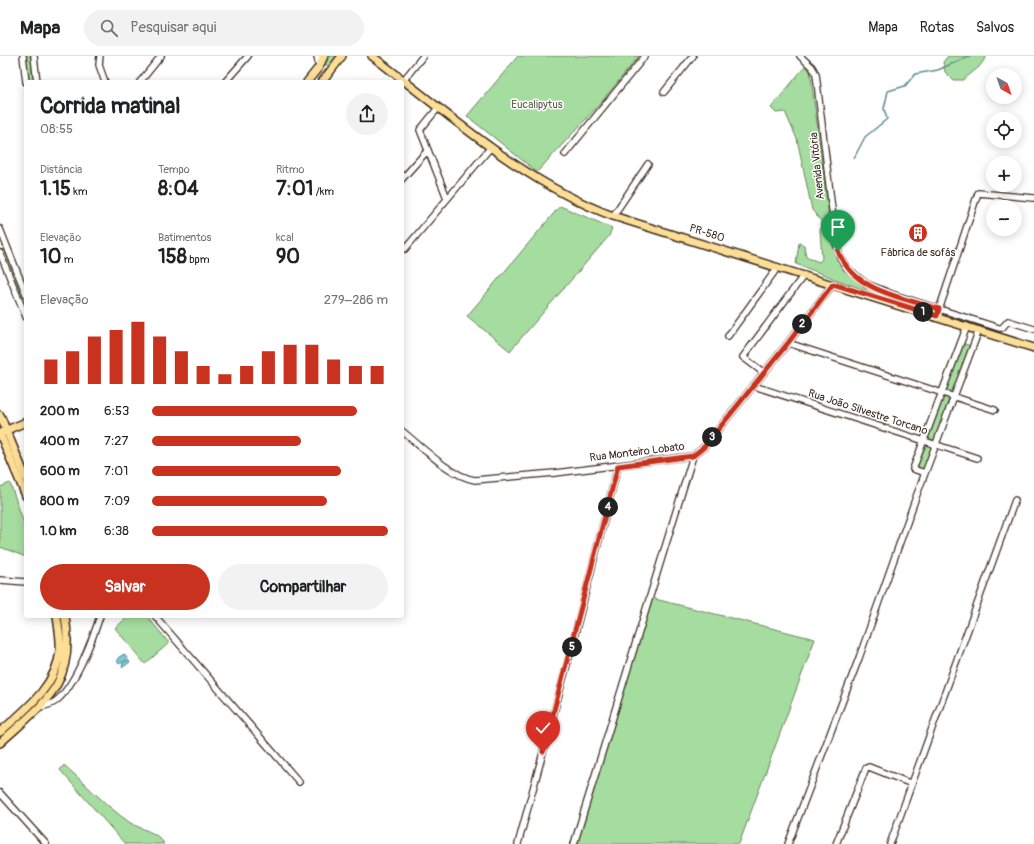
<!DOCTYPE html>
<html lang="pt">
<meta charset="utf-8">
<style>
body{margin:0;font-family:Pangolin,sans-serif;background:#f2f2f2;color:#202124;height:100vh;display:flex;flex-direction:column;font-size:15px;white-space:nowrap}
*{box-sizing:border-box;margin:0}
p{font-size:13px;color:#757577}
.icon{flex:none;width:22px;height:22px;fill:none;stroke:currentColor;stroke-width:2;stroke-linecap:round;stroke-linejoin:round}
.map{position:relative;flex:1;overflow:hidden}
.drawer{position:absolute;left:24px;top:24px;width:380px;height:538px;display:flex;flex-direction:column;background:#fff;border-radius:4px;box-shadow:0 2px 10px #0003}
.drawer>*{flex:none}
.needle{width:26px;rotate:140deg}
.buttons{position:absolute;left:986px;top:12px;display:grid;gap:8px}
.buttons a{display:grid;place-items:center;width:36px;height:36px;border-radius:50%;background:#fff;box-shadow:0 2px 10px #0003;font-size:20px}
.pin{position:absolute;display:grid;place-items:center;width:34px;height:34px;color:#fff;margin:-41px -17px;border-radius:50% 50% 50% 0;rotate:-45deg;box-shadow:0 0 4px #0007}
.pin .icon{rotate:45deg}
.km{position:absolute;width:20px;height:20px;margin:-10px;border-radius:50%;background:#222;color:#fff;font-size:11px;line-height:20px;text-align:center}
.round{display:grid;place-items:center;flex:none;width:42px;height:42px;border-radius:21px;background:#f2f2f2}
.summary{display:flex;align-items:center;justify-content:space-between;height:68px;padding:0 16px}
h1{font-size:22px;font-weight:700;line-height:30px}
.metrics{display:grid;grid-template-columns:repeat(3,1fr);gap:6px;height:68px;padding:4px 16px}
.metrics div{display:grid;align-content:center}
.metrics b{font-size:20px;font-weight:700}
.metrics small{font-size:11px;font-weight:400}
.metrics p{font-size:11px}
.chart{height:112px;padding:8px 16px}
.chart p{display:flex;justify-content:space-between}
.chart svg{width:100%;height:72px;margin-top:4px;stroke:#c8321e;stroke-width:6}
.button{display:flex;gap:8px;margin-top:auto;padding:8px 16px}
.button a{flex:1;height:46px;border-radius:24px;background:#c8321e;color:#fff;font-size:16px;font-weight:700;line-height:46px;text-align:center}
.button a+a{background:#f2f2f2;color:#202124}
ul{padding:0 16px;list-style:none;font-size:13px}
li{display:grid;grid-template-columns:64px 48px 1fr;align-items:center;height:30px}
li i{height:10px;border-radius:5px;background:#c8321e}
header{display:flex;align-items:center;gap:24px;box-sizing:border-box;height:56px;padding:0 20px;background:#fff;border-bottom:1px solid #e0e0e0}
header strong{font-size:19px}
nav{display:flex;gap:22px;margin-inline-start:auto;font-size:14px}
.search{width:280px;height:36px;background:#f2f2f2;display:flex;align-items:center;gap:10px;box-sizing:border-box;padding:0 14px;border-radius:22px;color:#757577;font-size:15px}
.map>svg:first-child{display:block}
.green{fill:#a5dc9f;stroke:#70835e}
.water{fill:#79c7d7;stroke:#60888d}
.lines{fill:none;stroke-linecap:round;stroke-linejoin:round}
.stream{stroke:#60888d;stroke-width:1.5}
.minor-casing{stroke:#3b2a1e;stroke-width:8}
.major-casing{stroke:#3b2a1e;stroke-width:10}
.minor{stroke:#fff;stroke-width:5.5}
.major{stroke:#fdde96;stroke-width:7}
.route-casing{stroke:#fff;stroke-width:8}
.route{stroke:#c8321e;stroke-width:5}
.labels{text-anchor:middle;dominant-baseline:central;stroke-width:3;stroke-linejoin:round;paint-order:stroke}
.park-label{font-size:11px;fill:#5b5f45;stroke:#fff}
.street-label{font-size:11px;fill:#3b2a1e;stroke:#fff}
.poi-label{font-size:11px;fill:#3b2a1e;stroke:#fff}
</style>
<header>
<strong>Mapa</strong>
<div class="search"><svg class="icon" aria-label="search" viewBox="0 0 24 24"><circle cx="10" cy="10" r="6"/><path d="M15 15l6 6"/></svg>Pesquisar aqui</div>
<nav><a>Mapa</a><a>Rotas</a><a>Salvos</a></nav>
</header>
<div class="map">
<svg width="1034" height="788" viewBox="0 0 1034 788">
<rect width="100%" height="100%" fill="#fff"/>
<filter id="ink" filterUnits="userSpaceOnUse"><feTurbulence type="fractalNoise" baseFrequency=".025" numOctaves="2"/><feDisplacementMap in="SourceGraphic" scale="8" xChannelSelector="R" yChannelSelector="G"/><feConvolveMatrix kernelMatrix="1 2 1 2 8 2 1 2 1" color-interpolation-filters="sRGB"/></filter>
<g filter="url(#ink)">
<path class="green" d="M25,0H31L32,16L34,26H28Z
M329,0H340L330,12L325,8Z
M518,0H639L598,50L537,116L467,60Z
M948,0H987L979,11L963,24H953L945,16L943,6Z
M806,9L810,14L813,37L830,168L836,194L841,211L869,236L796,208L799,187L804,189L806,201L819,206L822,203L820,175L821,165L812,154L797,83L785,56L776,57L771,52Z
M560,150L612,172L609,180L510,295L467,260Z
M5,192L26,244V257L0,194Z
M965,288L971,290L954,335H948L946,332L963,289Z
M946,341L950,344L935,384H932L928,381L943,342Z
M926,389L930,390L932,393L923,414L919,412L917,409Z
M10,427L26,473V501L0,491V431Z
M651,542L815,583L739,788H575Z
M129,560H147L169,587L145,608L115,572Z
M64,709C86,728 105,749 129,766C139,773 159,776 164,788H125L60,714Z"/>
<path class="water" d="M124,598L127,602L124,606L128,604L130,606L122,612L123,606L119,608L116,605L119,601Z"/>
<g class="lines">
<path class="stream" d="M854,102L865,81L887,63L884,53L888,35L905,30L915,18L938,14L969,0"/>
<g class="minor-casing">
<path id="minor" d="M23,0L26,26
M34,0L37,26
M100,0L99,9L105,26
M317,0L319,11
M800,0L812,11L816,18L836,187L840,201L847,212L867,228L892,238L999,272H1002L1008,265L1034,273
M140,26L161,0
M225,26L248,0
M402,26L423,0
M664,36L693,0
M438,52L420,74L447,142
M565,98L645,0
M402,123L428,94
M613,160L648,108
M0,173L26,238
M402,191L405,193L491,91
M0,197L26,261
M937,260L978,137L1034,142
M728,280L778,211
M788,287L995,354
M764,317L743,301L804,219
M754,330L977,402
M402,375C422,391 450,420 475,424L555,417L693,400L704,391L788,287L833,228
M925,417L913,413L967,270
M0,524L26,526
M155,560L299,726
M39,651C46,650 51,649 56,645C75,630 93,582 100,560
M0,737L46,788
M518,788L568,605L618,410
M574,788L693,400
M788,788L859,602L916,441L979,274
M836,788L866,712L869,711L912,728
M890,788L1015,444"/>
</g>
<g class="major-casing">
<path id="major" d="M372,0C449,58 522,126 613,160L1034,292
M307,26L319,11L324,0
M322,26L342,0
M0,359L26,422
M2,376L26,366
M0,378L26,440
M0,676C25,654 57,630 60,594C61,582 58,571 57,560
M0,687C46,645 76,628 65,560"/>
</g>
<use href="#minor" class="minor"/>
<use href="#major" class="major"/>
</g>
</g>
<g class="lines" filter="url(#ink)">
<g class="route-casing">
<path id="route" d="M543,696L618,410L693,400L704,391L788,287L833,228L937,260L939,253C903,242 853,235 838,195"/>
</g>
<use href="#route" class="route"/>
</g>
<defs>
<g id="building-disc" transform="scale(1)"><circle r="9.5" fill="#c8321e" stroke="#fff"/><path d="M-4-6H4V6H1V3H-1V6H-4ZM-2.5-4.3h1.7v1.8h-1.7ZM.8-4.3h1.7v1.8H.8ZM-2.5-1h1.7V.8h-1.7ZM.8-1h1.7V.8H.8Z" fill="#fff"/></g>
</defs>
<g fill-rule="evenodd">
<use href="#building-disc" x="918" y="177"/>
</g>
<g class="labels">
<g class="park-label">
<text x="537" y="48">Eucalipytus</text>
</g>
<g class="street-label">
<text transform="translate(817 110) rotate(-96)">Avenida Vitória</text>
<text transform="translate(707 177) rotate(17)">PR-580</text>
<text transform="translate(868 356) rotate(18)">Rua João Silvestre Torcano</text>
<text transform="translate(637 396) rotate(-7)">Rua Monteiro Lobato</text>
</g>
<g class="poi-label">
<text x="918" y="196">Fábrica de sofás</text>
</g>
</g>
</svg>
<div class="buttons">
<a><svg class="needle" viewBox="-14 -14 28 28"><path d="M0-13l5 13h-10z" fill="#e53935"/><path d="M0 13l5-13h-10z" fill="#757577"/></svg></a>
<a><svg class="icon" aria-label="locate" viewBox="0 0 24 24"><circle cx="12" cy="12" r="6"/><path d="M12 2v4M12 18v4M2 12h4M18 12h4"/></svg></a>
<a>+</a>
<a>−</a>
</div>
<div class="pin" style="left:838px;top:195px;background:#1e9e55"><svg class="icon" aria-label="arrive" viewBox="0 0 24 24"><path d="M6 21V4h12l-3 4 3 4H6"/></svg></div>
<div class="pin" style="left:543px;top:696px;background:#d93025"><svg class="icon" aria-label="check" viewBox="0 0 24 24"><path d="M5 12l5 5 9-10"/></svg></div>
<b class="km" style="left:923px;top:256px">1</b>
<b class="km" style="left:802px;top:268px">2</b>
<b class="km" style="left:712px;top:381px">3</b>
<b class="km" style="left:608px;top:451px">4</b>
<b class="km" style="left:572px;top:591px">5</b>
<section class="drawer">
<div class="summary"><div><h1>Corrida matinal</h1><p>08:55</p></div><a class="round"><svg class="icon" aria-label="share" viewBox="0 0 24 24"><path d="M12 15V3M7 8l5-5 5 5M5 13v7h14v-7"/></svg></a></div>
<div class="metrics">
<div><p>Distância</p><b>1.15<small> km</small></b></div>
<div><p>Tempo</p><b>8:04</b></div>
<div><p>Ritmo</p><b>7:01<small> /km</small></b></div>
</div>
<div class="metrics">
<div><p>Elevação</p><b>10<small> m</small></b></div>
<div><p>Batimentos</p><b>158<small> bpm</small></b></div>
<div><p>kcal</p><b>90</b></div>
</div>
<div class="chart"><p><span>Elevação</span>279–286 m</p>
<svg viewBox="0 0 160 44" preserveAspectRatio="none"><path d="M5 44V29M15 44V24M25 44V15M35 44V11M45 44V6M55 44V15M65 44V24M75 44V33M85 44V38M95 44V33M105 44V24M115 44V20M125 44V20M135 44V29M145 44V33M155 44V33"/></svg>
</div>
<ul>
<li><b>200 m</b>6:53<i style="width:87%"></i></li>
<li><b>400 m</b>7:27<i style="width:63%"></i></li>
<li><b>600 m</b>7:01<i style="width:80%"></i></li>
<li><b>800 m</b>7:09<i style="width:74%"></i></li>
<li><b>1.0 km</b>6:38<i style="width:100%"></i></li>
</ul>
<div class="button"><a>Salvar</a><a>Compartilhar</a></div>
</section>
</div>
